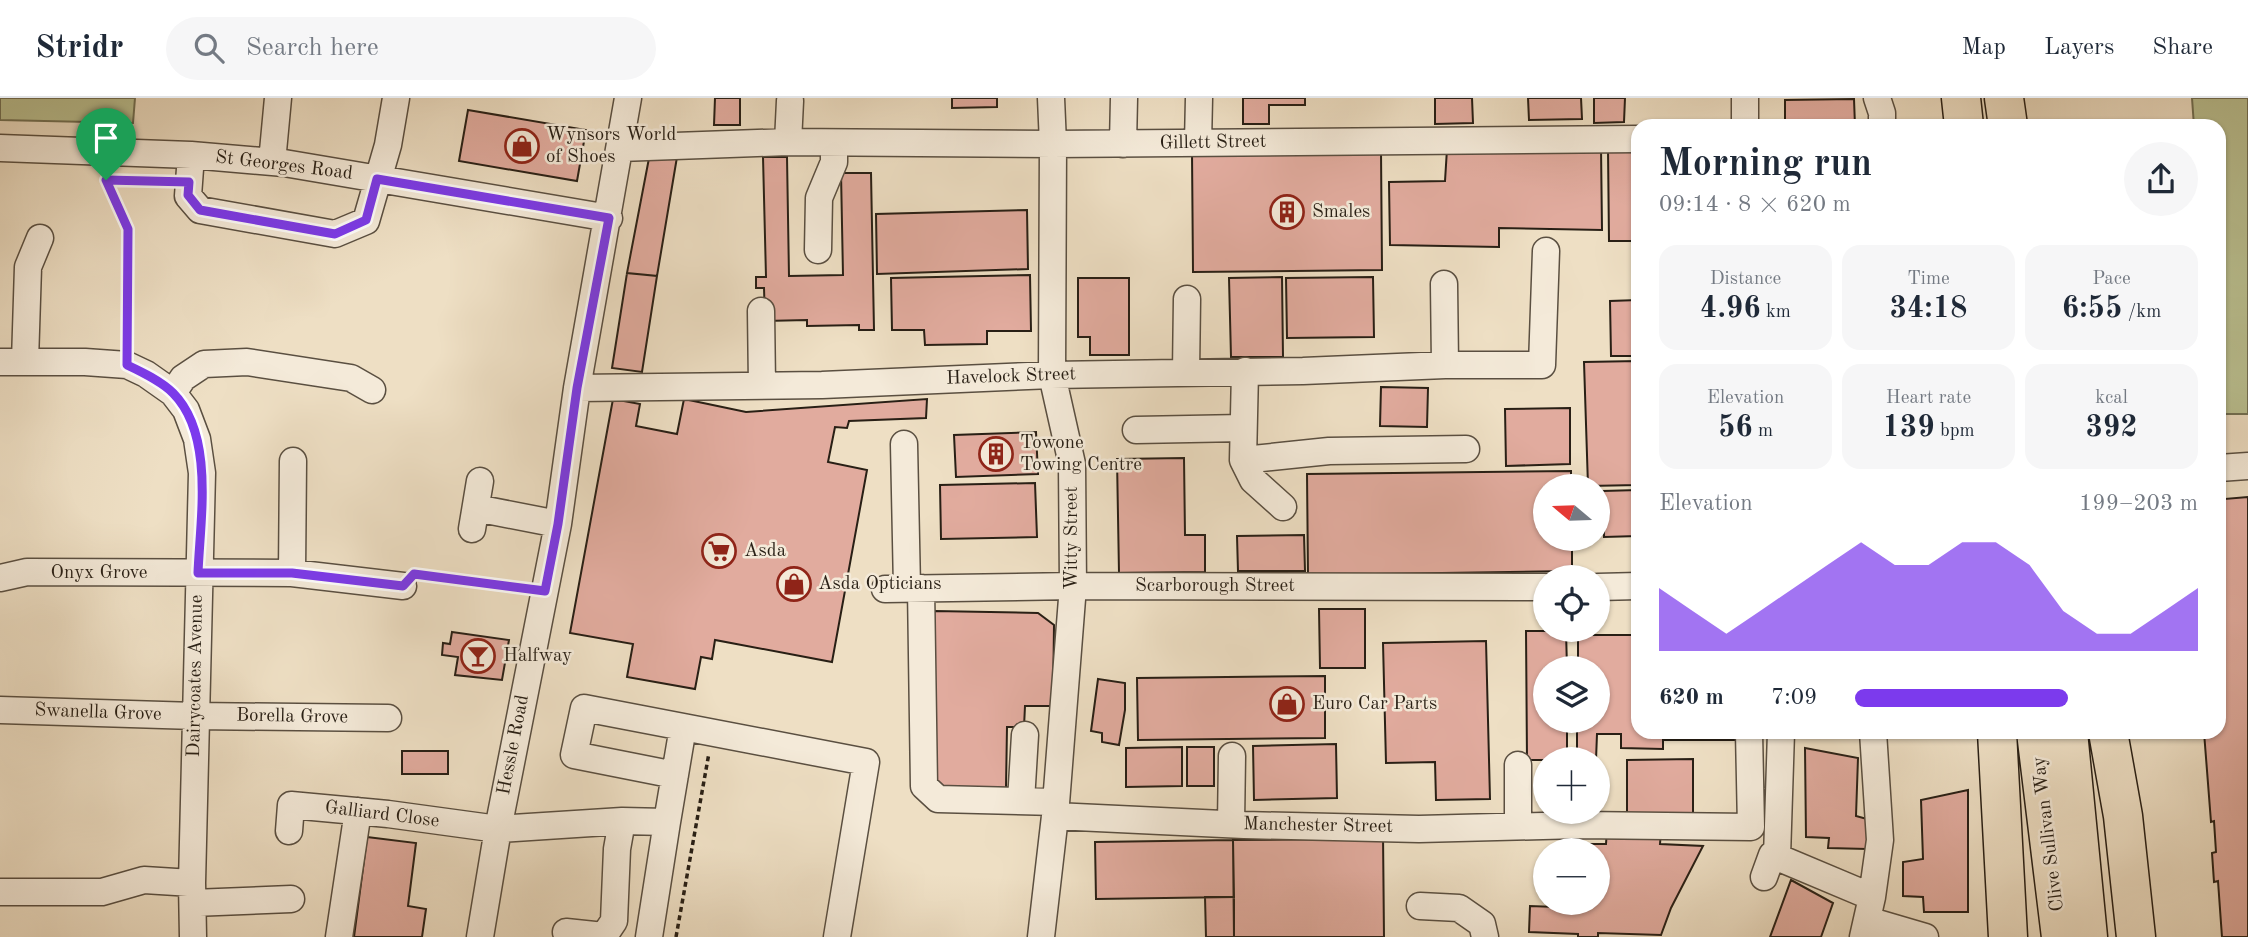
<!DOCTYPE html>
<meta charset="utf-8">
<style>
body{margin:0;font-family:"Old Standard TT",serif;background:#f6f6f7;color:#1f2937;height:100vh;display:flex;flex-direction:column;font-size:26px;white-space:nowrap}
*{box-sizing:border-box;margin:0}
p{font-size:23px;color:#747a83}
.icon{flex:none;width:38px;height:38px;fill:none;stroke:currentColor;stroke-width:2;stroke-linecap:round;stroke-linejoin:round}
.map{position:relative;flex:1;overflow:hidden}
.side{position:absolute;left:1631px;top:21px;width:595px;height:620px;display:flex;flex-direction:column;background:#fff;border-radius:21px;box-shadow:0 2px 5px #0004}
.side>*{flex:none}
.needle{width:46px;rotate:289deg}
.buttons{position:absolute;left:1533px;top:376px;display:grid;gap:14px}
.buttons a{display:grid;place-items:center;width:77px;height:77px;border-radius:50%;background:#fff;box-shadow:0 2px 5px #0004;font-size:35px}
.pin{position:absolute;display:grid;place-items:center;width:60px;height:60px;color:#fff;margin:-72px -30px;border-radius:50% 50% 50% 0;rotate:-45deg;box-shadow:0 0 7px #0007}
.pin .icon{rotate:45deg}
.round{display:grid;place-items:center;flex:none;width:74px;height:74px;border-radius:37px;background:#f6f6f7}
.head{display:flex;align-items:center;justify-content:space-between;height:119px;padding:0 28px}
h1{font-size:38px;font-weight:800;line-height:52px}
.figures{display:grid;grid-template-columns:repeat(3,1fr);gap:10px;height:119px;padding:7px 28px}
.figures div{display:grid;align-content:center;border-radius:18px;background:#f6f6f7;text-align:center}
.figures b{font-size:30px;font-weight:800}
.figures small{font-size:19px;font-weight:400}
.figures p{font-size:19px}
.chart{height:196px;padding:14px 28px}
.chart p{display:flex;justify-content:space-between}
.chart svg{width:100%;height:126px;margin-top:7px;fill:#7c3aed;opacity:.7}
ul{padding:0 28px;list-style:none;font-size:23px}
li{display:grid;grid-template-columns:112px 84px 1fr;align-items:center;height:52px}
li i{height:18px;border-radius:9px;background:#7c3aed}
header{display:flex;align-items:center;gap:42px;box-sizing:border-box;height:98px;padding:0 35px;background:#fff;border-bottom:2px solid #e0e1e3}
header strong{font-size:33px}
nav{display:flex;gap:38px;margin-inline-start:auto;font-size:24px}
.search{width:490px;height:63px;background:#f6f6f7;display:flex;align-items:center;gap:18px;box-sizing:border-box;padding:0 24px;border-radius:38px;color:#747a83;font-size:26px}
.map>svg:first-child{display:block}
.green{fill:#bac192;stroke:#717054;stroke-width:2}
.building{fill:#e1ab9e;stroke:#281f15;stroke-width:2}
.lines{fill:none;stroke-linecap:round;stroke-linejoin:round}
.minor-casing{stroke:#5a4f41;stroke-width:29}
.highway-casing{stroke:#281f15;stroke-width:41}
.path{stroke:#281f15;stroke-width:3.5;stroke-dasharray:5 3.5;stroke-linecap:butt}
.minor{stroke:#f4ead9;stroke-width:26}
.highway{stroke:#eedfc4;stroke-width:38}
.route-casing{stroke:#fff;stroke-width:14}
.route{stroke:#7c3aed;stroke-width:9}
.labels{text-anchor:middle;dominant-baseline:central;stroke-width:5;stroke-linejoin:round;paint-order:stroke}
.poi-label{font-size:19px;fill:#281f15;stroke:#f4ead9;text-anchor:start}
.street-label{font-size:19px;fill:#281f15;stroke:#f4ead9}
</style>
<header>
<strong>Stridr</strong>
<div class="search"><svg class="icon" aria-label="search" viewBox="0 0 24 24"><circle cx="10" cy="10" r="6"/><path d="M15 15l6 6"/></svg>Search here</div>
<nav><a>Map</a><a>Layers</a><a>Share</a></nav>
</header>
<div class="map">
<svg width="2248" height="839" viewBox="0 0 2248 839">
<rect width="100%" height="100%" fill="#eedfc4"/>
<filter id="stains"><feTurbulence type="fractalNoise" baseFrequency=".00286" numOctaves="4"/><feColorMatrix values="0 0 0 0 .2 0 0 0 0 .09 0 0 0 0 .02 0 0 0 .5 -.17"/></filter>
<radialGradient id="worn" r=".72"><stop offset=".6" stop-color="#630" stop-opacity="0"/><stop offset="1" stop-color="#630" stop-opacity=".3"/></radialGradient>
<path class="green" d="M0,0H135L133,25L0,22Z
M2192,0H2248V316H2219V28H2194Z"/>
<path class="building" d="M715,0H740V27H714Z
M952,0H997V9L952,10Z
M1243,0H1305V7H1269V26H1243Z
M1435,0H1472L1473,25L1435,26Z
M1528,0H1581L1582,21L1529,22Z
M1594,0H1625L1624,24L1594,25Z
M1854,1L1855,28H1785V2Z
M468,12L586,32L577,83L459,63Z
M1601,49L1602,132L1499,130V149L1390,147L1389,84L1445,83L1447,51Z
M1608,52H1638V143H1609Z
M1381,53L1382,172L1193,174L1192,55Z
M650,55L677,59L657,178L627,175Z
M763,59H787L789,178L843,177L841,75H871L874,232H859V227L807,228V222L765,223L764,190H756V179H766Z
M1027,112L1028,171L877,176L876,116Z
M627,175L657,178L642,274L612,270Z
M1030,177L1031,233H987V246L925,247L924,232H892L891,180Z
M1282,179L1283,259H1231L1229,180Z
M1373,179L1374,239L1287,240L1286,180Z
M1078,180H1129V257H1090V239H1078Z
M1638,202V258H1611L1610,203Z
M1638,263V387L1588,388L1584,264Z
M1381,289L1428,290L1427,329L1380,328Z
M613,301L640,306L636,328L677,336L684,301L746,314L927,301L926,320L849,323L847,330L835,329L828,364L867,372L832,564L715,542L712,561L701,559L695,591L627,579L633,546L570,535Z
M1570,310V366L1506,368L1505,311Z
M1036,334L1038,376L956,379L954,337Z
M1184,360L1185,437H1205V474L1119,475L1117,361Z
M1571,373V388H1545V441H1572V473L1308,477L1307,376Z
M1035,385L1037,439L941,441L940,387Z
M2224,388L2225,401L2248,399V839H2222L2218,783L2214,784L2212,755L2216,754L2214,723L2211,724L2204,634H2219V389Z
M1638,392V438L1604,439L1603,393Z
M1304,437L1305,473H1238L1237,438Z
M1319,511H1365V570H1320Z
M934,513L1038,515L1054,527L1053,608H1025L1024,629H1007L1006,690L933,689Z
M1526,533H1566L1567,570H1545V623H1567V662H1527Z
M452,534L509,542L502,582L455,577L458,559L442,557L443,545L450,546Z
M1578,537H1638V634H1740V642H1663V651L1621,650V636H1597L1596,662H1577V623H1598V570H1578Z
M1486,543L1490,701L1436,702L1435,664L1386,665L1383,545Z
M1325,578V640L1138,642L1137,580Z
M1098,581L1125,585V612L1119,647L1102,644V635L1091,633Z
M1336,646L1337,700L1254,702L1253,648Z
M1182,649V688L1126,689V650Z
M1187,649H1214V688H1187Z
M1805,650L1858,660L1856,718L1867,721V751L1828,750L1829,740L1806,739Z
M402,653H448V676H402Z
M1693,661V716L1627,717V662Z
M1968,692V814H1924L1923,799L1903,798V764L1923,761L1921,702Z
M1607,732L1661,733L1660,746L1703,748L1671,810L1661,837L1598,835V839H1578V836L1529,834L1530,808L1556,809L1557,805H1598V752H1583V746H1606Z
M1383,736L1384,839H1234L1233,742L1338,741Z
M367,739L416,745L408,808L426,811L422,839H354Z
M1233,742L1234,799L1096,801L1095,744Z
M1791,782L1833,805L1821,839H1770Z
M1205,799H1234V839H1206Z"/>
<g class="lines">
<g class="minor-casing">
<path id="minor" d="M1745,0V28
M1877,0L1882,15V28
M788,44L790,3
M1198,45L1199,0
M1123,46L1124,0
M0,50L191,57L284,65L609,120
M620,50L788,44L1053,46L1638,41
M191,57L188,98L200,112L335,136L366,123L388,47L396,0
M272,64L278,0
M818,152L819,100L834,64V45
M1444,186L1445,267
M761,213L762,287
M25,263L28,169L40,140
M0,264H85L127,267L146,276L173,295L186,312L197,341L202,375L192,785L193,839
M1245,273L1243,362L1253,382L1283,409
M1186,274L1187,201
M577,290L822,287L1052,277L1303,273L1445,267H1542L1546,153
M173,295L183,280L204,266L247,264L351,280L372,292
M1136,332L1243,330
M904,346L907,490
M1243,362L1329,353L1466,351
M2219,370L2248,368
M476,410L558,426
M472,431L480,383
M292,475L293,363
M0,480L27,474L292,475L403,488
M1598,489L1638,488
M921,490L924,688L938,701L1056,704
M885,491L1073,488L1545,489
M0,612L195,618L388,620
M1518,667V728
M675,677L574,657L584,610L866,664L837,839
M1021,703L1025,637
M1055,718L1244,727L1419,731L1580,727L1751,729L1749,634
M667,724L683,629
M1231,726L1232,658
M289,733L291,707L388,716L498,731L622,723L667,724L649,839
M1777,759L1781,634
M1764,779L1772,757L1872,799
M0,794H102L144,782L192,785
M193,805L291,801
M1420,808L1459,810L1482,826L1485,839
M1867,822L1925,839
M566,834L604,838L614,823L617,751L622,723
M339,839L358,713
M480,839L498,731L558,426L577,290L628,0
M1041,839L1055,718L1073,488L1072,366L1052,277L1053,46L1051,0
M1863,839L1872,799L1880,742L1873,634"/>
</g>
<g class="highway-casing">
<path id="highway" d="M1961,0L1964,28
M2004,0L2008,28
M1997,634L2008,839
M2036,634L2061,839
M2068,634L2088,839
M2108,634L2123,718L2136,839"/>
</g>
<path class="path" d="M127,244L128,131L106,82L169,84
M421,476L524,490
M676,839L709,655"/>
<use href="#minor" class="minor"/>
<use href="#highway" class="highway"/>
</g>
<g class="lines">
<g class="route-casing">
<path id="route" d="M377,81L609,120L577,290L558,426L545,493L414,476L403,488L292,475H198C200,422 215,337 173,295C161,283 142,274 127,267L128,131L106,82L189,84L188,97L200,112L335,136L366,122Z"/>
</g>
<use href="#route" class="route"/>
</g>
<defs>
<g id="shop-ring" transform="scale(1.75)"><circle r="9.5" fill="#f4ead9" stroke="#8f2418" stroke-width="1.5"/><path d="M-5-2.5h2.3a2.7 3.5 0 0 1 5.4 0H5L5.5 6h-11ZM-1.5-2.5h3a1.5 2.3 0 0 0-3 0Z" fill="#8f2418"/></g>
<g id="building-ring" transform="scale(1.75)"><circle r="9.5" fill="#f4ead9" stroke="#8f2418" stroke-width="1.5"/><path d="M-4-6H4V6H1V3H-1V6H-4ZM-2.5-4.3h1.7v1.8h-1.7ZM.8-4.3h1.7v1.8H.8ZM-2.5-1h1.7V.8h-1.7ZM.8-1h1.7V.8H.8Z" fill="#8f2418"/></g>
<g id="supermarket-ring" transform="scale(1.75)"><circle r="9.5" fill="#f4ead9" stroke="#8f2418" stroke-width="1.5"/><path d="M-6-5.5h2.5l.6 2H6L4.5 2H-2.5L-4.4-4H-6ZM-1.5 3.2a1.3 1.3 0 1 0 .1 0ZM3 3.2a1.3 1.3 0 1 0 .1 0Z" fill="#8f2418"/></g>
<g id="bar-ring" transform="scale(1.75)"><circle r="9.5" fill="#f4ead9" stroke="#8f2418" stroke-width="1.5"/><path d="M-6-5H6L.8 .8V4.5H3.5V6h-7V4.5H-.8V.8Z" fill="#8f2418"/></g>
</defs>
<g fill-rule="evenodd">
<use href="#shop-ring" x="522" y="48"/>
<use href="#building-ring" x="1287" y="114"/>
<use href="#building-ring" x="996" y="356"/>
<use href="#supermarket-ring" x="719" y="453"/>
<use href="#shop-ring" x="794" y="486"/>
<use href="#bar-ring" x="478" y="558"/>
<use href="#shop-ring" x="1287" y="606"/>
</g>
<g class="labels">
<g class="poi-label">
<text x="546" y="37">Wynsors World<tspan x="546" dy="22">of Shoes</tspan></text>
<text x="1312" y="114">Smales</text>
<text x="1020" y="345">Towone<tspan x="1020" dy="22">Towing Centre</tspan></text>
<text x="744" y="453">Asda</text>
<text x="818" y="486">Asda Opticians</text>
<text x="503" y="558">Halfway</text>
<text x="1312" y="606">Euro Car Parts</text>
</g>
<g class="street-label">
<text transform="translate(1213 45) rotate(-1)">Gillett Street</text>
<text transform="translate(284 68) rotate(7)">St Georges Road</text>
<text transform="translate(1011 279) rotate(-2)">Havelock Street</text>
<text transform="translate(1072 440) rotate(-90)">Witty Street</text>
<text x="99" y="475">Onyx Grove</text>
<text x="1215" y="488">Scarborough Street</text>
<text transform="translate(196 578) rotate(-89)">Dairycoates Avenue</text>
<text transform="translate(98 615) rotate(2)">Swanella Grove</text>
<text transform="translate(292 619) rotate(1)">Borella Grove</text>
<text transform="translate(514 647) rotate(-79)">Hessle Road</text>
<text transform="translate(382 717) rotate(7)">Galliard Close</text>
<text transform="translate(1318 728) rotate(1)">Manchester Street</text>
<text transform="translate(2049 736) rotate(-97)">Clive Sullivan Way</text>
</g>
</g>
<rect width="100%" height="100%" filter="url(#stains)"/>
<rect width="100%" height="100%" fill="url(#worn)"/>
</svg>
<div class="buttons">
<a><svg class="needle" viewBox="-14 -14 28 28"><path d="M0-13l5 13h-10z" fill="#e53935"/><path d="M0 13l5-13h-10z" fill="#747a83"/></svg></a>
<a><svg class="icon" aria-label="locate" viewBox="0 0 24 24"><circle cx="12" cy="12" r="6"/><path d="M12 2v4M12 18v4M2 12h4M18 12h4"/></svg></a>
<a><svg class="icon" aria-label="layers" viewBox="0 0 24 24"><path d="M12 4l9 5-9 5-9-5zM3 14l9 5 9-5"/></svg></a>
<a>+</a>
<a>−</a>
</div>
<div class="pin" style="left:106px;top:82px;background:#1e9e55"><svg class="icon" aria-label="arrive" viewBox="0 0 24 24"><path d="M6 21V4h12l-3 4 3 4H6"/></svg></div>
<section class="side">
<div class="head"><div><h1>Morning run</h1><p>09:14 · 8 × 620 m</p></div><a class="round"><svg class="icon" aria-label="share" viewBox="0 0 24 24"><path d="M12 15V3M7 8l5-5 5 5M5 13v7h14v-7"/></svg></a></div>
<div class="figures">
<div><p>Distance</p><b>4.96<small> km</small></b></div>
<div><p>Time</p><b>34:18</b></div>
<div><p>Pace</p><b>6:55<small> /km</small></b></div>
</div>
<div class="figures">
<div><p>Elevation</p><b>56<small> m</small></b></div>
<div><p>Heart rate</p><b>139<small> bpm</small></b></div>
<div><p>kcal</p><b>392</b></div>
</div>
<div class="chart"><p><span>Elevation</span>199–203 m</p>
<svg viewBox="0 0 160 44" preserveAspectRatio="none"><path d="M0 44V22L10 30L20 38L30 30L40 22L50 14L60 6L70 14L80 14L90 6L100 6L110 14L120 30L130 38L140 38L150 30L160 22V44z"/></svg>
</div>
<ul>
<li><b>620 m</b>7:09<i style="width:62%"></i></li>
</ul>
</section>
</div>
